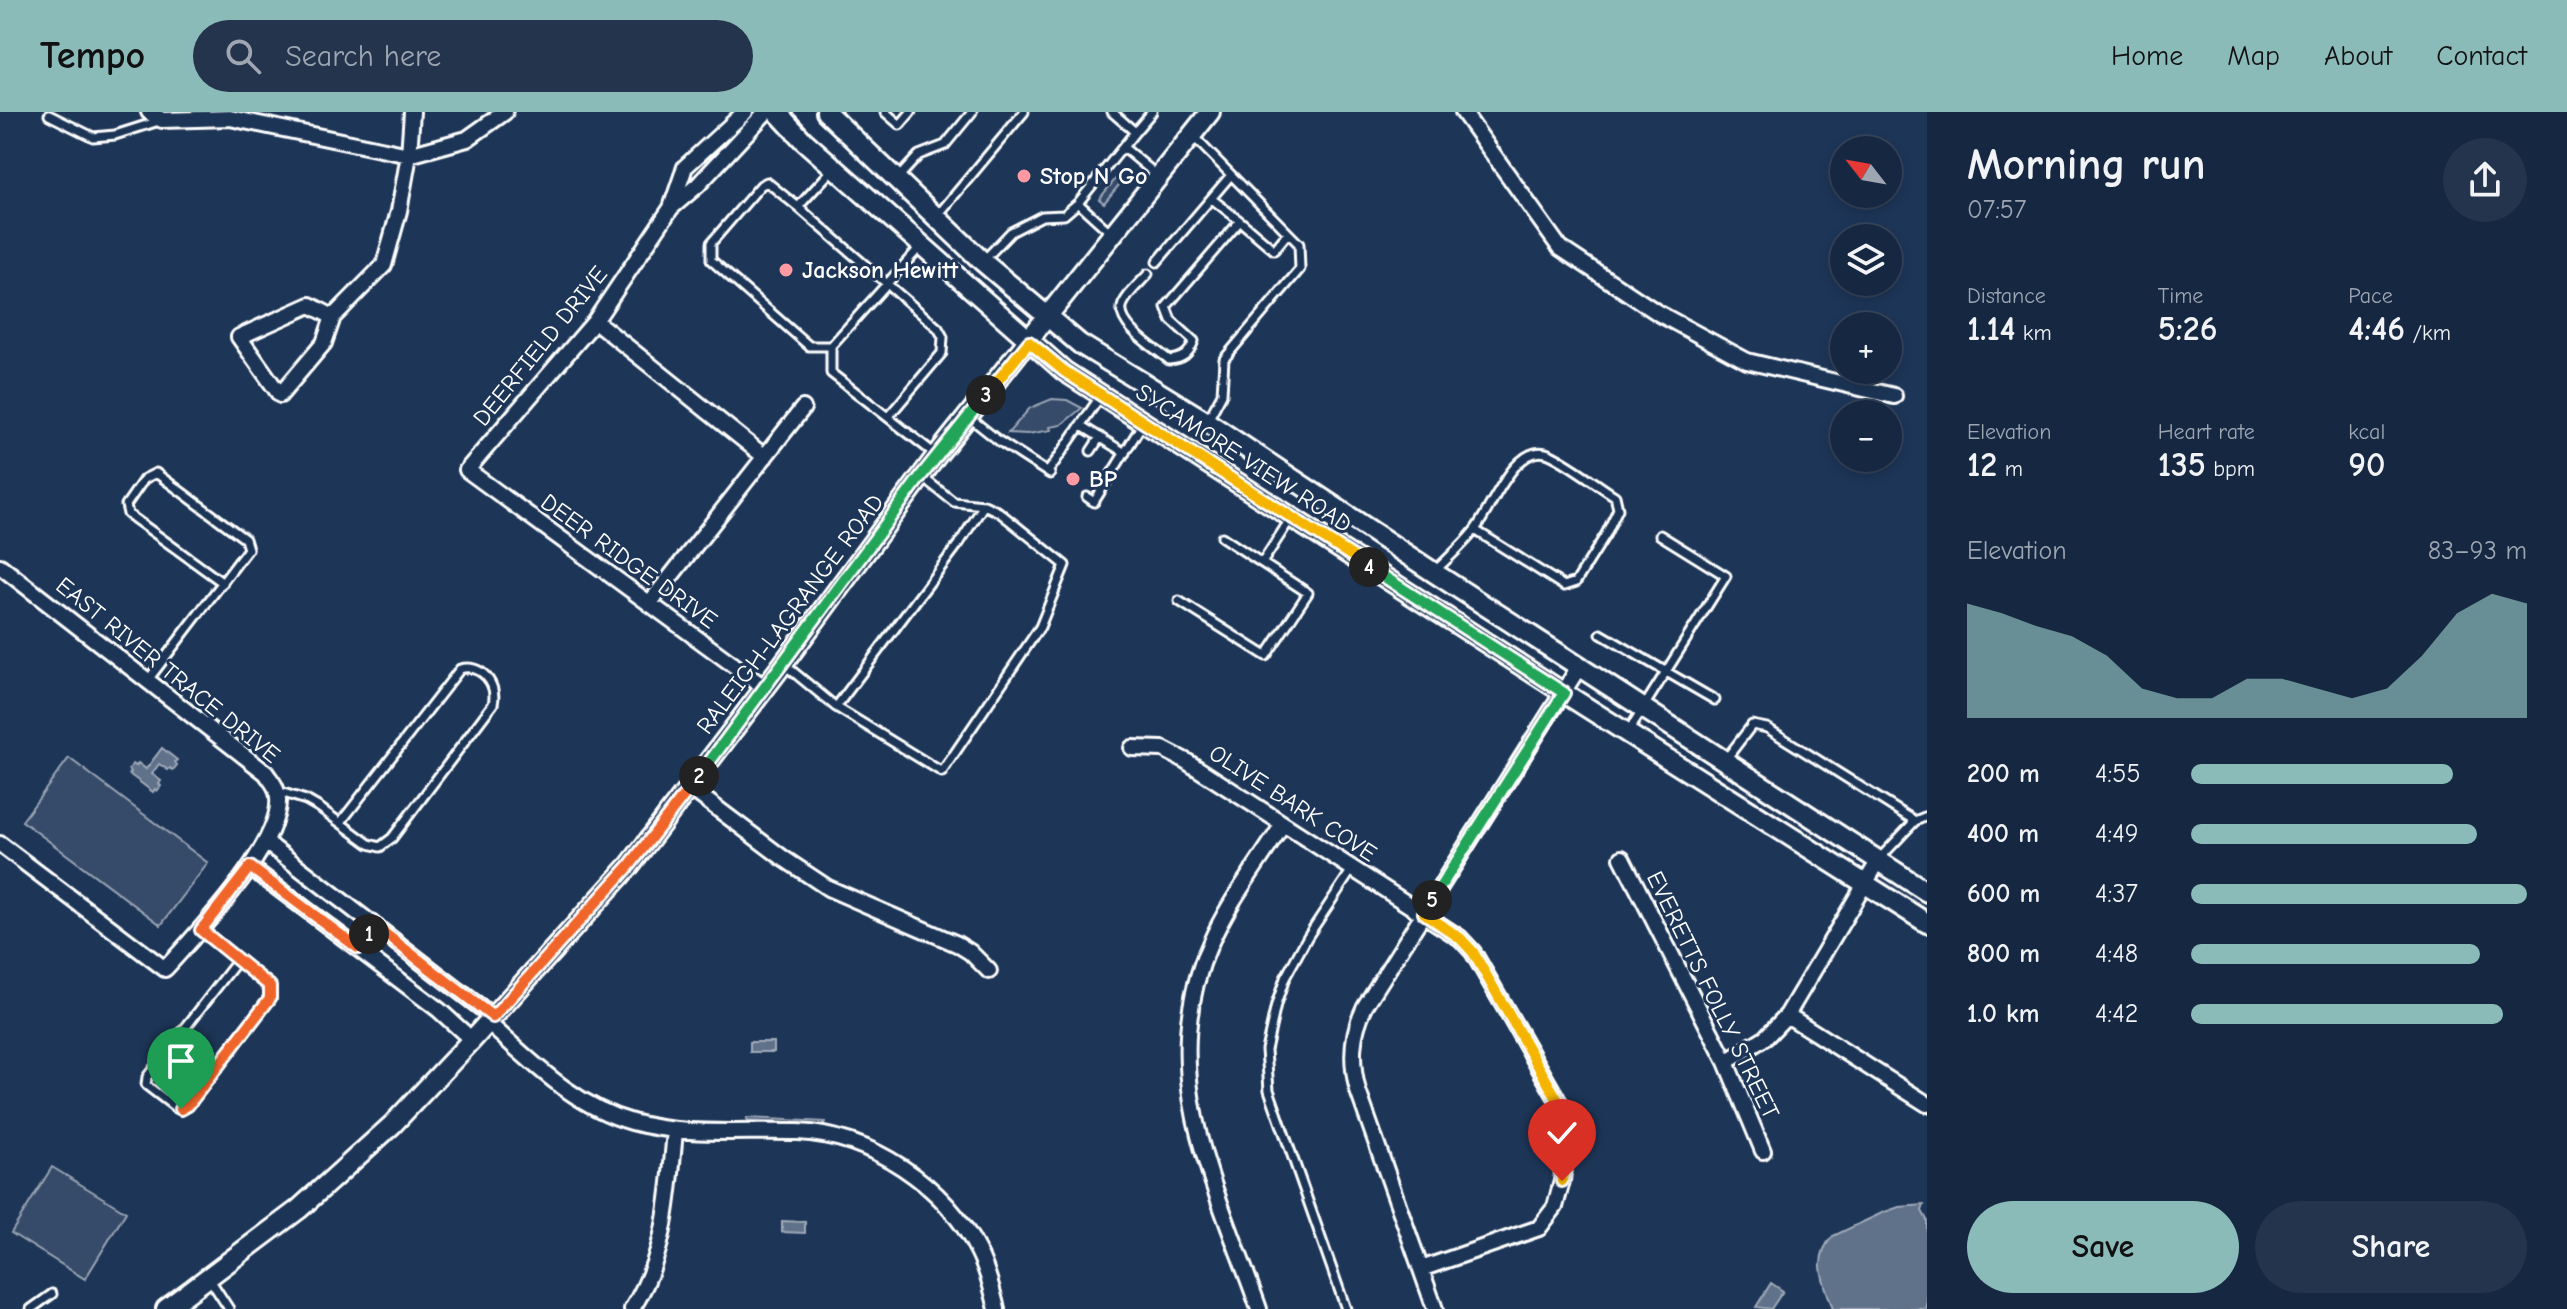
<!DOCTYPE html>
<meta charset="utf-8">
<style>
body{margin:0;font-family:"Comic Neue",sans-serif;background:#23344c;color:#f1f3f6;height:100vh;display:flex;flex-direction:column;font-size:30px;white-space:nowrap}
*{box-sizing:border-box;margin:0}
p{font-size:26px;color:#9ea6b1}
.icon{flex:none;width:44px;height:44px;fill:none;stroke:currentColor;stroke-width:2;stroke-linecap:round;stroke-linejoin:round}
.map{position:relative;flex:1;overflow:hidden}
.sheet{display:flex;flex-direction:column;background:#162841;width:640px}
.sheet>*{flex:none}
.needle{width:52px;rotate:301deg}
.buttons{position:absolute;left:1830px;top:24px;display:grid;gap:16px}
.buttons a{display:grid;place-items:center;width:72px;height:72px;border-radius:50%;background:#162841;box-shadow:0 4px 12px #0003,0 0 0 2px #35445a;font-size:40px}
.pin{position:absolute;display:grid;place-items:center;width:68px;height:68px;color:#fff;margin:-82px -34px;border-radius:50% 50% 50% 0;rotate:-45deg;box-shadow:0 0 8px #0007}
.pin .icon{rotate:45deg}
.km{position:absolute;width:40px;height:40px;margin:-20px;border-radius:50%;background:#222;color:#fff;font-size:22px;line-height:40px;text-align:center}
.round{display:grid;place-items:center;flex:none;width:84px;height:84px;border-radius:42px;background:#23344c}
.headline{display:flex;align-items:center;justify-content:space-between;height:136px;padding:0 40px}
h1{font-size:44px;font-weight:600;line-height:60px}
.stats{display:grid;grid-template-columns:repeat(3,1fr);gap:12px;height:136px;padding:8px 40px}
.stats div{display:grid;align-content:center}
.stats b{font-size:34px;font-weight:600}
.stats small{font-size:22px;font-weight:400}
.stats p{font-size:22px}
.chart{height:224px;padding:16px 40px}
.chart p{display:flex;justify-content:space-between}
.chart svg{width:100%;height:144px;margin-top:8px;fill:#8bbbb9;opacity:.7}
.action{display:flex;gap:16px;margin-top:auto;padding:16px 40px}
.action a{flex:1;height:92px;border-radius:48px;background:#8bbbb9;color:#111;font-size:32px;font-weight:600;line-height:92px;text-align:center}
.action a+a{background:#23344c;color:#f1f3f6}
ul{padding:0 40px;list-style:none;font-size:26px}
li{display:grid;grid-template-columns:128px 96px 1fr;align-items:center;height:60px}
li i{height:20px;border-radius:10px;background:#8bbbb9}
header{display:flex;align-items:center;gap:48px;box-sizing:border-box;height:112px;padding:0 40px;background:#8bbbb9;color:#111}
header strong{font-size:38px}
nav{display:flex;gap:44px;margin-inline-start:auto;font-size:28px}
.search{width:560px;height:72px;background:#23344c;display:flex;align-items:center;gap:20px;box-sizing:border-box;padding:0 28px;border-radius:44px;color:#9ea6b1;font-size:30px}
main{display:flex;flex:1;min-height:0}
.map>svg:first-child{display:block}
.green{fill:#364b69;stroke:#9aa5b4;stroke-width:2}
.water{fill:#617289;stroke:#a0aab8;stroke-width:2}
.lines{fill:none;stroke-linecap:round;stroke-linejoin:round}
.service-casing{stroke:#fff;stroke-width:13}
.minor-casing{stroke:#fff;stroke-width:20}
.secondary-casing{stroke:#fff;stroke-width:24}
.service{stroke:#1d3557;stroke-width:7}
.minor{stroke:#1d3557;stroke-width:14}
.secondary{stroke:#1d3557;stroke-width:18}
.split-1-casing{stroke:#fff;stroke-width:16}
.split-2-casing{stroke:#fff;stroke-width:16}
.split-3-casing{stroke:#fff;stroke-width:16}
.split-4-casing{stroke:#fff;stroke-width:16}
.split-5-casing{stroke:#fff;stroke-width:16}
.split-6-casing{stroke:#fff;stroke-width:16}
.split-1{stroke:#f0652b;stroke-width:10}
.split-2{stroke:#f0652b;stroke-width:10}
.split-3{stroke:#22a559;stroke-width:10}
.split-4{stroke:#f5b400;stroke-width:10}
.split-5{stroke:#22a559;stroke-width:10}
.split-6{stroke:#f5b400;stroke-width:10}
.poi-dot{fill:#ff9aa2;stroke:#1d3557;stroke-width:3}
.labels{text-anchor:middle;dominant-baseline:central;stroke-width:6;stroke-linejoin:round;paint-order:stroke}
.poi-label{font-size:24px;font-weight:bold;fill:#fff;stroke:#1d3557;text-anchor:start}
.street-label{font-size:24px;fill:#fff;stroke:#1d3557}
</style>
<header>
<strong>Tempo</strong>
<div class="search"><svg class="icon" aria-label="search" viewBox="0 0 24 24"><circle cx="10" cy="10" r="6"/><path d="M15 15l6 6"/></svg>Search here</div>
<nav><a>Home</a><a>Map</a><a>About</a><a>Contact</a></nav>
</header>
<main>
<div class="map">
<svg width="1927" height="1197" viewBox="0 0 1927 1197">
<rect width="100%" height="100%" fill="#1d3557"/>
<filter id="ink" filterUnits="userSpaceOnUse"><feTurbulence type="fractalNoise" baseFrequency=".0125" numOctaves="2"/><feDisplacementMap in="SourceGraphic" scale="16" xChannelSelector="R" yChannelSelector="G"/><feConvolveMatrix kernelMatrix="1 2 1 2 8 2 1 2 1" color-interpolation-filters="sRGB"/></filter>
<g filter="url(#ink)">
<path class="green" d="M1123,58L1129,61L1104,91L1099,87Z
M1052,287L1067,288L1082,296L1061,313L1050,315L1051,318L1028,322L1008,321L1030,296Z
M69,646L208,751L161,813L22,709Z
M747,1006L825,1010L824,1013L747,1009Z
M52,1055L126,1100L85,1167L11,1121Z"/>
<path class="water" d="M162,636L177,648L175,650L177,653L173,658L170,656L168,658L159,652L152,662L161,669L159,672L161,674L157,679L155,677L153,680L129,662L131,660L129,657L133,652L136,654L138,651L146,657Z
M750,930H774V940H750Z
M1924,1093L1922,1099L1927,1108V1197H1833C1824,1170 1811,1147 1833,1124L1882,1101L1899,1095Z
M782,1109L805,1110V1121L782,1120Z
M1771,1171L1783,1179L1771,1197L1756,1195Z"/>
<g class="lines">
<g class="service-casing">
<path id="service" d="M885,0L900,13L911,0
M1112,0L1135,20L1152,0
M49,3L93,25L115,23L159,9
M1135,20L1123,35L1159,65
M1193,24L1299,132L1300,157L1224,247L1222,282L1208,308
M832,58L798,95L938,216L943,225L942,241L888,305
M898,66L919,43L945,33L972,0
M1078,91L1112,122
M798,95L767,70L761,73L711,131V148L809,234H831
M938,103L1024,0
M1240,109L1274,138L1288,121
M920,135L831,234V261L935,342
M984,148L1011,120L1042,104L1064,103L1078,91L1123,35
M1157,150L1231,63
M1148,162C1140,171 1128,181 1123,192C1114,212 1156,237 1169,248C1183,247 1189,242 1194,229L1171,208L1166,195L1240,109L1212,87
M970,306L999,329L1050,362
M1080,313L1125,341
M1091,339L1100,325
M1048,360L1100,285
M1087,385L1094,390L1143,311
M1262,451L1291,406
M1435,459C1448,446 1463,433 1474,419C1490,400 1514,332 1546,341C1561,345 1600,375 1615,384L1618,397L1606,422L1576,470L1564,474L1475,418
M1179,489L1266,544L1308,481L1222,425
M1601,522L1715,588
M785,553L836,595L960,430L984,393L954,390L921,364
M148,568L248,437L245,427L156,361L144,367L126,393L128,402L223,471
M836,595L942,660L1040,515L1065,453L999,400L984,393
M1628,620L1726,464L1660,423
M1726,647L1752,613L1767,616L1915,709
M277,679L306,688L320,696L369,732L380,735L392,726L493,592C498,572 481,551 460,557L341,710
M1880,746L1915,709L1927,704
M201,818L270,874V886L188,993L181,997L176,996L146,973L147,965L238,848
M209,1166L229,1197
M31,1197L52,1182
M1346,1197L1269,978L1266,938L1276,893L1285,866L1308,824L1353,756"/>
</g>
<g class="minor-casing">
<path id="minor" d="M149,0L162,8L230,6L409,43L467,27L505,0
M1463,0L1560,136L1658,201L1747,249L1894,284
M671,96L685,55L745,0
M333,205L310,193L239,225L280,283L324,231L333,205L384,153L399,99L409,43L412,0
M595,209L765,345
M0,454L266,661C269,666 274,671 276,677C294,722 194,824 165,857L0,732
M649,492L803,296
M765,576L467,358L595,209L671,96L698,73L766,0
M1132,636L1163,637L1186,649L1460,826L1473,840L1564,999L1568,1013L1562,1069L1555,1095L1539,1116L1421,1157
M690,676L783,746L828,776L957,832L970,840L989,859
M267,731L493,905
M1622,746L1726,950L1763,1039
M250,755L439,898L472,928
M1787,903L1927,992
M488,911C532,950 574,994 632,1010C686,1025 742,1018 797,1020C871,1023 945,1073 978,1139C987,1157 992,1177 997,1197
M1726,950L1766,925L1787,903L1879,748
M632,1197C667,1142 669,1082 675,1019
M1259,1197C1217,1076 1153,960 1210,832C1228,790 1259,751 1283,712
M1435,1197L1358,979C1350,949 1351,922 1365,894L1579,555"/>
</g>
<g class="secondary-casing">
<path id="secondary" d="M777,0L803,28L1064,259L1564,581L1927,811
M826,0L983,150L1080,232L1207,310L1433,460L1927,780
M166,1197L299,1097L392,1013L472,928L630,753L783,552L937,343L1210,0"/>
</g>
<use href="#service" class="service"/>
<use href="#minor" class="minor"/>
<use href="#secondary" class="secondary"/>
</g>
</g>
<g class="lines" filter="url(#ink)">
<g class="split-1-casing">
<path id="split-1" d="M181,997L188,993L270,886V874L201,818L250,755L358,836L369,822"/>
</g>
<g class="split-2-casing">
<path id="split-2" d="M369,822L375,814L493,905L630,753L699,664"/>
</g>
<g class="split-3-casing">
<path id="split-3" d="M699,664L921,364L986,283"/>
</g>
<g class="split-4-casing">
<path id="split-4" d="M986,283L1029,230L1064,259L1369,455"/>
</g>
<g class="split-5-casing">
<path id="split-5" d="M1369,455L1564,581L1432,788"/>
</g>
<g class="split-6-casing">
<path id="split-6" d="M1432,788L1424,801L1460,826L1473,840L1564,999L1568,1013L1562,1069"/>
</g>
<use href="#split-1" class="split-1"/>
<use href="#split-2" class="split-2"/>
<use href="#split-3" class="split-3"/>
<use href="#split-4" class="split-4"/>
<use href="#split-5" class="split-5"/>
<use href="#split-6" class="split-6"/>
</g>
<g class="poi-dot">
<circle cx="1024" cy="64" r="8"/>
<circle cx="786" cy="158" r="8"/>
<circle cx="1073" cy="367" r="8"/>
</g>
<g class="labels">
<g class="poi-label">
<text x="1040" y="64">Stop N Go</text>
<text x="802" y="158">Jackson Hewitt</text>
<text x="1089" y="367">BP</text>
</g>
<g class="street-label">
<text transform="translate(540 234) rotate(-51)">DEERFIELD DRIVE</text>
<text transform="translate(1244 346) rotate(33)">SYCAMORE VIEW ROAD</text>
<text transform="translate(629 449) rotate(36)">DEER RIDGE DRIVE</text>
<text transform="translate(790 502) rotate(-53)">RALEIGH-LAGRANGE ROAD</text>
<text transform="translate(168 558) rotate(39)">EAST RIVER TRACE DRIVE</text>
<text transform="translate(1293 691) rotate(33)">OLIVE BARK COVE</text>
<text transform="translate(1713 883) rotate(64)">EVERETTS FOLLY STREET</text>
</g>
</g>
</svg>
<div class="buttons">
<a><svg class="needle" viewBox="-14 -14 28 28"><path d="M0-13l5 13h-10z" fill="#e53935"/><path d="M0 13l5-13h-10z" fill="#9ea6b1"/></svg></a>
<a><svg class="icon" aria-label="layers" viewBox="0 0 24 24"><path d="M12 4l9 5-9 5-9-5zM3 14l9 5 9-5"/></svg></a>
<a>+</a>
<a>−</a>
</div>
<div class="pin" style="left:181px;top:997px;background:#1e9e55"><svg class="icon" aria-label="arrive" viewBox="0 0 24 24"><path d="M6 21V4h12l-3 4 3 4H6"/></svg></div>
<div class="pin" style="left:1562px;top:1069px;background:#d93025"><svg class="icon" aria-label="check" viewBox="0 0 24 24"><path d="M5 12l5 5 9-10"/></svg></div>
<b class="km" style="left:369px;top:822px">1</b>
<b class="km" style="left:699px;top:664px">2</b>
<b class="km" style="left:986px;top:283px">3</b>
<b class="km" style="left:1369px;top:455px">4</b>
<b class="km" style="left:1432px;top:788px">5</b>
</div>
<section class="sheet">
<div class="headline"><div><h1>Morning run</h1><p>07:57</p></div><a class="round"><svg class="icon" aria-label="share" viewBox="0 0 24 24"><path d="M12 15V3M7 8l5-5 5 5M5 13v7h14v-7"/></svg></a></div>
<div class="stats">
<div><p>Distance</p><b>1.14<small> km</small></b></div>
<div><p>Time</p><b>5:26</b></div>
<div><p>Pace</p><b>4:46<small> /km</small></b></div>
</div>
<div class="stats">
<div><p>Elevation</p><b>12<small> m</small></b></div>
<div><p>Heart rate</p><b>135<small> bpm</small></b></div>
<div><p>kcal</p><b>90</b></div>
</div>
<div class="chart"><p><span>Elevation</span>83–93 m</p>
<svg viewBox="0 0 160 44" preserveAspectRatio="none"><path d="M0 44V9L10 12L20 16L30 19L40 25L50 35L60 38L70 38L80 32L90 32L100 35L110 38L120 35L130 25L140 12L150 6L160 9V44z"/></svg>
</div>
<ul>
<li><b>200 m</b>4:55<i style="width:78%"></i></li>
<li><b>400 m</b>4:49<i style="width:85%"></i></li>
<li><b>600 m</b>4:37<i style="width:100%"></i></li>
<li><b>800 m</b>4:48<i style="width:86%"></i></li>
<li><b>1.0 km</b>4:42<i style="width:93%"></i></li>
</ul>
<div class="action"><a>Save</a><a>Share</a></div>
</section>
</main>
